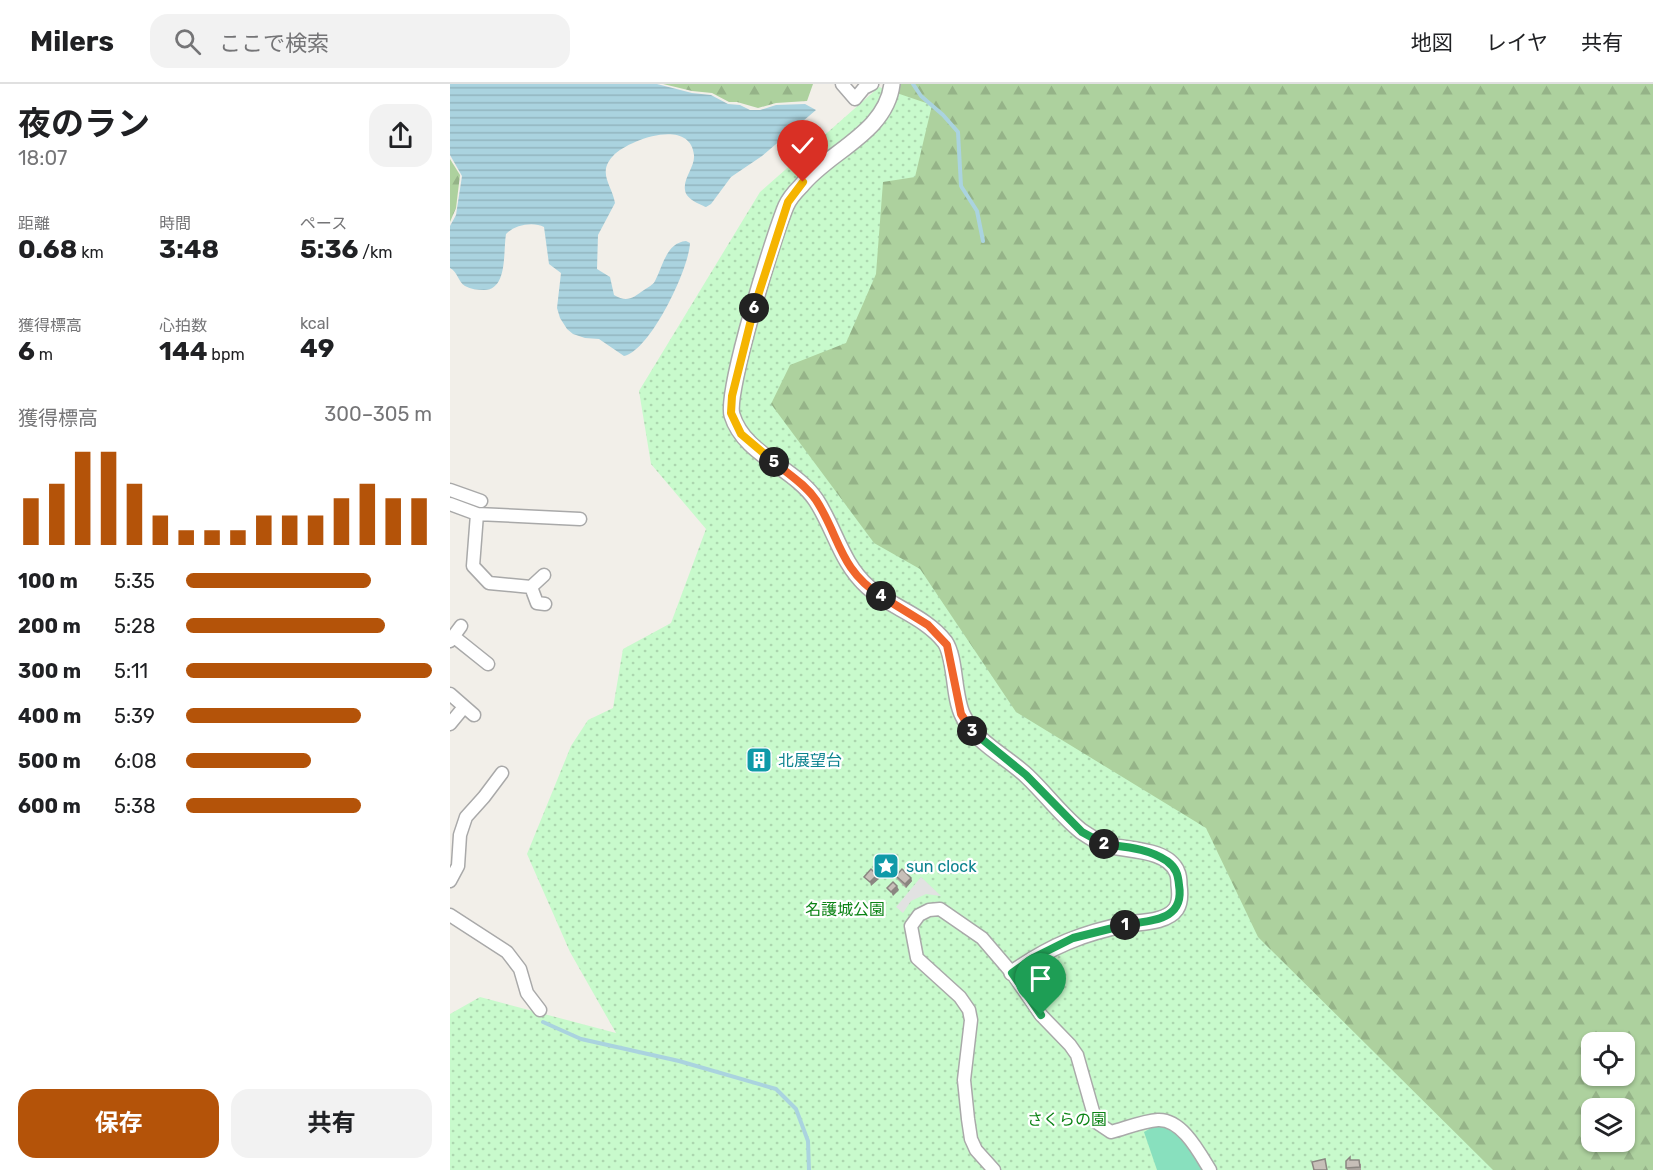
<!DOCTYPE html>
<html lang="ja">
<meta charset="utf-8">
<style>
body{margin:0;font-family:Rubik,"Noto Sans JP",sans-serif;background:#f2f2f2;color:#202124;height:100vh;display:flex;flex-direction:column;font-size:22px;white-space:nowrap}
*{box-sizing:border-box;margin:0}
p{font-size:20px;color:#757577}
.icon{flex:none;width:33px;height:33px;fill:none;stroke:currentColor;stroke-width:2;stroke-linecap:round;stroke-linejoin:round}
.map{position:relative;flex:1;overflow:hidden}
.details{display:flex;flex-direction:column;background:#fff;width:450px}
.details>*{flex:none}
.tools{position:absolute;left:1131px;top:948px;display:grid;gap:12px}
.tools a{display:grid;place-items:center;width:54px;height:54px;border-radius:12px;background:#fff;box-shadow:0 2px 4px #0004;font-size:30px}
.pin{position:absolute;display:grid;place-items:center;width:51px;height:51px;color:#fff;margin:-62px -26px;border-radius:50% 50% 50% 0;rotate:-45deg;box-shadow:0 0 6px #0007}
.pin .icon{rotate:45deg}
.km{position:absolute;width:30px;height:30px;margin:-15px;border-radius:50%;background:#222;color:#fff;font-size:16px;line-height:30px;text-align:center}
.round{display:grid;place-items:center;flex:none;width:63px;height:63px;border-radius:18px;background:#f2f2f2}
.headline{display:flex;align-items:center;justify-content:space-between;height:102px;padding:0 18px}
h1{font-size:33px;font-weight:700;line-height:45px}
.stats{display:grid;grid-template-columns:repeat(3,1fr);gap:9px;height:102px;padding:6px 18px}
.stats div{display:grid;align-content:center}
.stats b{font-size:26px;font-weight:700}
.stats small{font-size:16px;font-weight:400}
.stats p{font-size:16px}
.chart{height:168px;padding:12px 18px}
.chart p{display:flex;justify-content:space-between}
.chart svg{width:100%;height:108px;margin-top:6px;stroke:#b45309;stroke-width:6}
.action{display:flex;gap:12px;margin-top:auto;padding:12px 18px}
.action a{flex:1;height:69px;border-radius:18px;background:#b45309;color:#fff;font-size:24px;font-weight:700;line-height:69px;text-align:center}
.action a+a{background:#f2f2f2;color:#202124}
ul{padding:0 18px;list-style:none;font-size:20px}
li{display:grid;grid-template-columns:96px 72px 1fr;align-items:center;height:45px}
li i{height:15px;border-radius:8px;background:#b45309}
header{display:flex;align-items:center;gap:36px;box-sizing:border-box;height:84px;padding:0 30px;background:#fff;border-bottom:2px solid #e0e0e0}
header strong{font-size:28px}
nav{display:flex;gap:33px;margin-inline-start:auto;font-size:21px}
.search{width:420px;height:54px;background:#f2f2f2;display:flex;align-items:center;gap:15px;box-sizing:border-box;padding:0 21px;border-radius:18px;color:#757577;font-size:22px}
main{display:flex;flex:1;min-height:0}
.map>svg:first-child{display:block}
.forest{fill:url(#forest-firs);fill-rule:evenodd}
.park{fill:url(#park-dots)}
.pitch{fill:#88e0be}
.parking{fill:#e2e2e2}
.water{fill:url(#water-rules)}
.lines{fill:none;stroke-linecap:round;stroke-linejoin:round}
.stream{stroke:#aad3df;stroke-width:4}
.minor-casing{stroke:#a9a9a9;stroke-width:15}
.tertiary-casing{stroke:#a9a9a9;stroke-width:18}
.minor{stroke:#fff;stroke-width:12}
.tertiary{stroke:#fff;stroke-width:15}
.wall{fill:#aba49e}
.shaded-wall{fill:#8b8681}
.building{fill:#c7bfb8;stroke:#8b8681;stroke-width:1.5}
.split-1-casing{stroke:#fff;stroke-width:12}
.split-2-casing{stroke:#fff;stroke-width:12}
.split-3-casing{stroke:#fff;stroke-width:12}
.split-4-casing{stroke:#fff;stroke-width:12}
.split-5-casing{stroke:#fff;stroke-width:12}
.split-6-casing{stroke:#fff;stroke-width:12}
.split-7-casing{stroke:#fff;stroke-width:12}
.split-1{stroke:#22a559;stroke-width:8}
.split-2{stroke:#22a559;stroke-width:8}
.split-3{stroke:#22a559;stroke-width:8}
.split-4{stroke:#f0652b;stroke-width:8}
.split-5{stroke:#f0652b;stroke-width:8}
.split-6{stroke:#f5b400;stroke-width:8}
.split-7{stroke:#f5b400;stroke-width:8}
.labels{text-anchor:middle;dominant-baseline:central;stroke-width:4.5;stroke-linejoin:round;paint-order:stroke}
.culture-label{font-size:16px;fill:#0d838f;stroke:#fff;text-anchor:start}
.park-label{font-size:16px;fill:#0c8416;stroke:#fff}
</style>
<header>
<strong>Milers</strong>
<div class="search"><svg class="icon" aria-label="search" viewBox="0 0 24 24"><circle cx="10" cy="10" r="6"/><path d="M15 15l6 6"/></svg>ここで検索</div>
<nav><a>地図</a><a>レイヤ</a><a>共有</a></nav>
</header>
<main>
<section class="details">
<div class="headline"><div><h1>夜のラン</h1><p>18:07</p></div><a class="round"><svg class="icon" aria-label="share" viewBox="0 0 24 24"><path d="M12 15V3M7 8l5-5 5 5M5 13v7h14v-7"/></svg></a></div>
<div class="stats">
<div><p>距離</p><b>0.68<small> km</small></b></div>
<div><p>時間</p><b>3:48</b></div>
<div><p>ペース</p><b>5:36<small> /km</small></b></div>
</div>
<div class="stats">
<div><p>獲得標高</p><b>6<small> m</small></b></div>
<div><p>心拍数</p><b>144<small> bpm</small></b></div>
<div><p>kcal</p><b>49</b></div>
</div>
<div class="chart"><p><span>獲得標高</span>300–305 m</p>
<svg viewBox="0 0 160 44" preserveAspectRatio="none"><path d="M5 44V25M15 44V19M25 44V6M35 44V6M45 44V19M55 44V32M65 44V38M75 44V38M85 44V38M95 44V32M105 44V32M115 44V32M125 44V25M135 44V19M145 44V25M155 44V25"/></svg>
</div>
<ul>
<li><b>100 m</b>5:35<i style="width:75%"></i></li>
<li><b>200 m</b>5:28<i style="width:81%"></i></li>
<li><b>300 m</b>5:11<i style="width:100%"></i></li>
<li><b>400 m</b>5:39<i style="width:71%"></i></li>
<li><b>500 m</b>6:08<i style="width:51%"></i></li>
<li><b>600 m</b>5:38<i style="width:71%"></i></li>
</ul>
<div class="action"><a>保存</a><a>共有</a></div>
</section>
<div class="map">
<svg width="1203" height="1086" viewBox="0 0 1203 1086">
<defs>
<pattern id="forest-firs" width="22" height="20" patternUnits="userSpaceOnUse" patternTransform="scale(1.5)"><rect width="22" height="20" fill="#add19e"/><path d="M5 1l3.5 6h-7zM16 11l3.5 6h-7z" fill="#95b388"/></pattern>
<pattern id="park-dots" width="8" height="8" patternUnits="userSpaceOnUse" patternTransform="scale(1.5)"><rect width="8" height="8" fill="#c8facc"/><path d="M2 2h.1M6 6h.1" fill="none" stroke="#acd6af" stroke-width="1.8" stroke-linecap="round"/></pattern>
<pattern id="water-rules" width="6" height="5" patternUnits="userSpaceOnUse" patternTransform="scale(1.5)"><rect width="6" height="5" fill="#aad3df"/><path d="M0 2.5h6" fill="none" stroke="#92b5bf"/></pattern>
</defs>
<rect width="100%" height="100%" fill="#f2efe9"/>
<path class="forest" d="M213,0H363L357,17L326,19L308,24L287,18H279L262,9L242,7Z
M448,0H1203V1086H945L652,752L322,367L309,234ZM1142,958H1174V992H1142ZM1142,1024H1174V1058H1142Z
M0,75L10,91L6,124L0,138Z"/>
<path class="park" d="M429,3L482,21L465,93L433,98L426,190L396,259L340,281L321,320L424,459L470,485L566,628L756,744L808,853L1043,1086H0V930L30,913L166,949L120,868L77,770L121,662L138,636L163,624L173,565L221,539L256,445L201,380L189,307L310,108Z"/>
<path class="pitch" d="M708,1040L723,1044L757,1086H707L694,1048Z"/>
<path class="parking" d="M471,793L491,812L476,810L461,817L453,829L446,823Z"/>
<path class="water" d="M0,0H207L242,9L261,11L278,20L290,21L300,26H310L326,21L355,20L366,26L312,72L281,93L261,120L256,123C249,120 236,115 235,106C233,94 245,83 244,71C240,33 178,56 163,72C147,89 162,101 165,119L148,151L147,185L160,193L164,211C177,219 183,214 194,206C198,203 203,201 205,197C213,182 216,159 236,157L240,159C239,185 200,267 174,272L149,255L135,254L123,250L117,245L110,234L107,224L111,189L99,180L94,143C83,137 64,141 56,150C53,167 58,206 34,206C27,206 21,205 15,202C8,198 8,188 0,184V142L6,131L12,92L0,71Z"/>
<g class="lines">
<path class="stream" d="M463,0L471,12L493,31L508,48L511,102L527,127L533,157
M93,938L131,955L229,977L326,1005L346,1025L358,1057L359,1086"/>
<g class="minor-casing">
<path id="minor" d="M392,0L405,15L414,4L422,0
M0,406L31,417
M0,420L27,430L23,482L39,499L81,503L87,519L95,520
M27,430L130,435
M81,503L94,491
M3,552L38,580
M0,557L11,542
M0,610L24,631
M0,640L14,623
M0,797L8,782L10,751L16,733L34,713L52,689
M0,831L57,868L70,885L77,909L90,926
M544,1086L526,1066L521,1055L518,1035L514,996L521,936L519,926L510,913L467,874L461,842L469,831L479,826L490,825L532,854L562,889L591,931L620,961L627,971L646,1038L661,1048C676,1044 693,1037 708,1036C732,1035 749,1068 760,1086"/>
</g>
<g class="tertiary-casing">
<path id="tertiary" d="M442,0C436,49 379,67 351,102C345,108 339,115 336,122C324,151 275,308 282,331C294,371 344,383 366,416C385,445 391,479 418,503C442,524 475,532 495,558C506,574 503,613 513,632C526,659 556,672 577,692C596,710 611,731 631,747C637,751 646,757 653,760C673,767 717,763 727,788C729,792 729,797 729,801C730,808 730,819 726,825C717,838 692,838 678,840C632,849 601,862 562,889"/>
</g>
<use href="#minor" class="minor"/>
<use href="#tertiary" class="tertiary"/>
</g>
<path class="wall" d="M302,673L314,675L309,681L303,677Z
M446,792L461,794L462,797L456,804L447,795Z
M901,1076L911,1080V1086H897L896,1084Z"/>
<path class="shaded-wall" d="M313,671L314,675L309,681L308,677Z
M427,791L429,795L421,802L420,798Z
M461,794L462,797L456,804L455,800Z
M447,802L449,806L443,812L441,808Z"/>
<path class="building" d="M307,666L313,671L308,677L302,673Z
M421,785L427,791L420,798L414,793Z
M452,785L461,794L455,800L446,792Z
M443,798L447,802L441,808L437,804Z
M900,1073V1076H909L910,1083L896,1084V1077Z
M875,1075L877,1086H864L862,1078Z"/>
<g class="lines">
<g class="split-1-casing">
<path id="split-1" d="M591,931L562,889L583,874L623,854L675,841"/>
</g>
<g class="split-2-casing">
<path id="split-2" d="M654,760C676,763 698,764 717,777C726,784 728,790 729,801C735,837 701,836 675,841"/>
</g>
<g class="split-3-casing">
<path id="split-3" d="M522,647L576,691L632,748L654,760"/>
</g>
<g class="split-4-casing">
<path id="split-4" d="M431,512L478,541L497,561L511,630L522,647"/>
</g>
<g class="split-5-casing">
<path id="split-5" d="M324,378C338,390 355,400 366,416C390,453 389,485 431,512"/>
</g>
<g class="split-6-casing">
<path id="split-6" d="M304,224L282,312L281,329L291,350L324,378"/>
</g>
<g class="split-7-casing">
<path id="split-7" d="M304,224L338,118L353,98"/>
</g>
<use href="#split-1" class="split-1"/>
<use href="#split-2" class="split-2"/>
<use href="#split-3" class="split-3"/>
<use href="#split-4" class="split-4"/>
<use href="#split-5" class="split-5"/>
<use href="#split-6" class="split-6"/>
<use href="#split-7" class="split-7"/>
</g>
<defs>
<g id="building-square" transform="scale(1.35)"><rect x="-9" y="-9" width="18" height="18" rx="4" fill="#0f9aa8" stroke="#fff"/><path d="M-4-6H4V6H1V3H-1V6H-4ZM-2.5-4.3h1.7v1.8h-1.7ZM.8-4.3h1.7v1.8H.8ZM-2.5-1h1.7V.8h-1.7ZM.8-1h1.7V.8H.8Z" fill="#fff"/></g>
<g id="sight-square" transform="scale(1.35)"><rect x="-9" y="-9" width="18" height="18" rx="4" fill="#0f9aa8" stroke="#fff"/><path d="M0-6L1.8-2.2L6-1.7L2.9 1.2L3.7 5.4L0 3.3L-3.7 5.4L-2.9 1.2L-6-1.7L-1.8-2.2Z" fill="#fff"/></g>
</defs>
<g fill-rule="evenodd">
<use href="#building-square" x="309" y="676"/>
<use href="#sight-square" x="436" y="782"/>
</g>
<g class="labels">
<g class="culture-label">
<text x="328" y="676">北展望台</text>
<text x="456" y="782">sun clock</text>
</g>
<g class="park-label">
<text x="395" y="825">名護城公園</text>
<text x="617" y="1035">さくらの園</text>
</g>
</g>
</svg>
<div class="tools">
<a><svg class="icon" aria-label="locate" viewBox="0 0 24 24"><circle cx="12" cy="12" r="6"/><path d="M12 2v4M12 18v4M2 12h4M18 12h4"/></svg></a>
<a><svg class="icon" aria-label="layers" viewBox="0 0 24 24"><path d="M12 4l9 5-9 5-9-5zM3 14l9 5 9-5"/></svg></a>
</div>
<div class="pin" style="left:591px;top:931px;background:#1e9e55"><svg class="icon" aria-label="arrive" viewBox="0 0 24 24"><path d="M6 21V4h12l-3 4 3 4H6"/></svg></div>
<div class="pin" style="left:353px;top:98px;background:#d93025"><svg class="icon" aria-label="check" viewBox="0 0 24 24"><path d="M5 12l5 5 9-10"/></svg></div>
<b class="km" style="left:675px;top:841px">1</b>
<b class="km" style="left:654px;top:760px">2</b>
<b class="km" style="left:522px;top:647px">3</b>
<b class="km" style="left:431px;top:512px">4</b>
<b class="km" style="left:324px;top:378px">5</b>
<b class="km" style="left:304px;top:224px">6</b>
</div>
</main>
